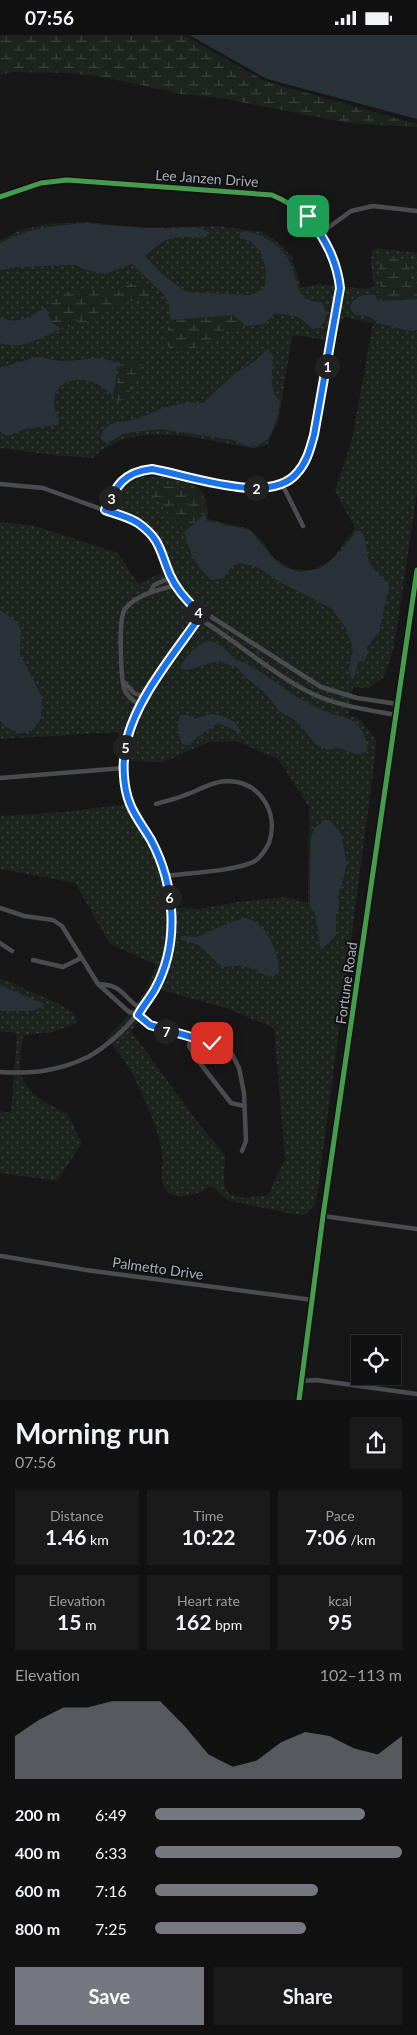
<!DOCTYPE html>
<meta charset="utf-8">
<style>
body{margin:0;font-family:Lato,sans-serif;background:#1a1a1a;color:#f1f3f6;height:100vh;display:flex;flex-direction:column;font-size:19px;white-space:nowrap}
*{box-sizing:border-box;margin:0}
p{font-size:16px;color:#9c9d9f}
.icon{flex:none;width:28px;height:28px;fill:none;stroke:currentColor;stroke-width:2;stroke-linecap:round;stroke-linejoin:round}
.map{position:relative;height:1365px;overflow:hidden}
.sheet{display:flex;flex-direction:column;background:#111;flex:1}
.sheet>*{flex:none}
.fabs{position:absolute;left:351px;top:1300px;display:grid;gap:10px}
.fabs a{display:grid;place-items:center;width:50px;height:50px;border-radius:0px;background:#111;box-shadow:0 1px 4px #0004,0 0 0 1px #303131;font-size:25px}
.pin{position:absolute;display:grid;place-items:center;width:42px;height:42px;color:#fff;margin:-21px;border-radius:10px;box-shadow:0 2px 8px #0006}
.km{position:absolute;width:25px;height:25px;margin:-12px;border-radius:50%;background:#222;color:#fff;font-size:14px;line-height:25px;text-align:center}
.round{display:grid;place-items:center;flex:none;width:52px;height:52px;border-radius:0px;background:#1a1a1a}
.overview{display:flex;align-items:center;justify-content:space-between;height:85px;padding:0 15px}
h1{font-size:28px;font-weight:700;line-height:38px}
.metrics{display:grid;grid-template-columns:repeat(3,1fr);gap:8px;height:85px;padding:5px 15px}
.metrics div{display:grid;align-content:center;border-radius:0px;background:#1a1a1a;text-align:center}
.metrics b{font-size:21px;font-weight:700}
.metrics small{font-size:14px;font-weight:400}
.metrics p{font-size:14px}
.chart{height:140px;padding:10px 15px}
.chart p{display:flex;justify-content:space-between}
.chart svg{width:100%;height:90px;margin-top:5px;fill:#757880;opacity:.7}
.action{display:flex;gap:10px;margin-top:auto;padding:10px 15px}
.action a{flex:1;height:58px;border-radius:0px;background:#757880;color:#fff;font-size:20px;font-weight:700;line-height:58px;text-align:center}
.action a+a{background:#1a1a1a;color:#f1f3f6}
ul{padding:0 15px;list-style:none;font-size:16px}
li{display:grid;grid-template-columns:80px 60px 1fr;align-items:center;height:38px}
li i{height:12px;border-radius:6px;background:#757880}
.status{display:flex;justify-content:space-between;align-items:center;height:35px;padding:0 25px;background:#111;direction:ltr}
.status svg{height:14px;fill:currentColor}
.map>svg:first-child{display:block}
.grass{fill:url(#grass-dots);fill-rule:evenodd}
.wetland{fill:url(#wetland-marsh)}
.water{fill:#2a3239}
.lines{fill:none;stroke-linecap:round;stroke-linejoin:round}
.street{stroke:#4b4c50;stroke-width:4.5}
.secondary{stroke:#4a4a4e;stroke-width:7}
.cycleway-casing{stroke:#111113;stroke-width:8}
.cycleway{stroke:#469c4c;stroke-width:5}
.route-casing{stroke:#fff;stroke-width:10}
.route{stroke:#1a73e8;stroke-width:6}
.labels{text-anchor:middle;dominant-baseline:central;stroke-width:4;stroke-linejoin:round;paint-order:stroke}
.street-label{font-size:14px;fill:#a8adb8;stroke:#111113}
</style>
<div class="status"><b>07:56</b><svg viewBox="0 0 49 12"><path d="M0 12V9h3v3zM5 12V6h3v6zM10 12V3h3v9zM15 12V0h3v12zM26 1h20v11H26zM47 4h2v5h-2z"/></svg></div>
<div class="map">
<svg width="417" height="1365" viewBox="0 0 417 1365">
<defs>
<pattern id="grass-dots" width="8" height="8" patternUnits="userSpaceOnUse" patternTransform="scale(1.25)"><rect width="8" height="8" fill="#1d241e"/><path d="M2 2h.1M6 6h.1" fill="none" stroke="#3b413d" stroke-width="1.8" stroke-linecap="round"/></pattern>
<pattern id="wetland-marsh" width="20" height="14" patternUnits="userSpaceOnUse" patternTransform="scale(1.25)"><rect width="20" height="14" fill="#1d241e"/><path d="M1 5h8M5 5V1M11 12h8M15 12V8" fill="none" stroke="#3b413d"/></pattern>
</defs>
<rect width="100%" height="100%" fill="#171717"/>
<path class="grass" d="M86,187L143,193L217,191L262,197L275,205L292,222L301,253L319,249L366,254L374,252L371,228L372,217L376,213L417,218V457L394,613L384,642L369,653L353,652L348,680L361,685L376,705L375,723L316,1168L305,1180L293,1179L227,1165L212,1151C200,1158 182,1166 169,1158C157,1149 164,1131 162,1118C160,1095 138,1047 125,1027C120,1018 112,1010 106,1003C130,981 146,960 156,930L110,909L75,848L0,834V781L64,777L136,768L166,827L177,873L199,874L238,867L286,862L308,868L309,772L278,724L236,706L208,707L164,727L119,726V697L0,704V487L35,491L118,518L138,549L161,538C160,519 151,501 135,491C127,487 116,485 108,482C111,471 115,459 123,450C137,435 192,442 203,457C207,464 207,476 208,484L250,494L263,507L274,523L292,534L312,535L331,526L355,493L335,456L352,404L373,288L345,282L326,305L296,300L292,301L279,383L267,410L256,413C204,407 136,381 93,423L53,420L0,413V205L21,195L46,189ZM158,954L229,974L274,993L285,1124L268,1160L244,1163L229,1159L224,1150L225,1120L199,1089L131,996L151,970Z
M0,943L59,969L74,978L77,988L53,997L23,1000C22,1010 20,1021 20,1031C21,1056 47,1070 67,1078L82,1108L57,1146L0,1138V1076L11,1078L17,998L0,996Z"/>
<path class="wetland" d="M0,0H184L265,46L417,89V92L348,88L221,63L182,59L104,42L68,38L13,37L0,40Z
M384,221L410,225V249L417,254V264L381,266L377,264L376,259L381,257V253L378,223Z
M135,247L145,249L153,259L151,262L117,269L109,276L95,281L87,287L76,291L62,293L51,288L46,272L52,263L59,259L95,254L112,257Z
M233,281L246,292L226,297L185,318L170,315C164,305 168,296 170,285Z
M131,324L140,327C143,340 131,354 124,365L117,366L113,361L119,335L117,327H127Z
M161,451L196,454L202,459L205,478L184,496L151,459V455Z"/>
<path class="water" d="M189,0H417V84L267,44Z
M86,188C118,191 148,194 180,193C189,192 200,191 207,197V201L204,203C172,202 171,198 145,221L162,239L186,257L250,260L261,255L265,251L266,235L261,217L251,207L240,203V199L243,196C264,199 286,212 292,234C296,244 296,253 304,262C308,266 316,266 322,268C329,278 327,284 320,293L313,294L299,282L275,278L264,289L246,291L233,280L170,285L169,268L163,259L132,229L105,239L87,235L75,230L17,232L0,235V208C30,193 52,191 86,188Z
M376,260V264L381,266L417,264V295L410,296L378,288L371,282L354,279L350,273C355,259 363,260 376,260Z
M46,272L51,287L61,294C42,302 22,316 0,308V282C18,291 31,281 46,272Z
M268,314L273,321C273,337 267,354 280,366L277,383L269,403L258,411L249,412L233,405L161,394L125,398L107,408L101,404L103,395L111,389L141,383L162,373L185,368H203L233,340L255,326Z
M37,322C46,322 55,326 64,326C83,326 101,318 118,329L113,361C89,333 38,342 59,385L57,390L24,394L8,401L0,397V333Z
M205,479L207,486L250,495L273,523L284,532L300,537L322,533L343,514L356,496H361C368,505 365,516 369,526C372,536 384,542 389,551L379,597L367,612V620L364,627L358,626L355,641L351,642L349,633L353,614L347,595L332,574L282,548L259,533L241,528L232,531L224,543L212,545C196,533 189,515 184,497Z
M0,575L16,586L21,595L20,619L42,662L41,684L33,695L19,699L3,690L0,685Z
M208,606C227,610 229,622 240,626C262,635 279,652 299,663C309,669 320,674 331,679C339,682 348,682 356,688C363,695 368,706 367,716C357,724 346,713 335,713C332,714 329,715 327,715L324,712L316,710L297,686L280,677L264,657L244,641L238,633L218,626L187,635L180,633C185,621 197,609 208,606Z
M210,679C222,679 238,685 241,698L218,688L195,704L189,710L182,709C178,701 176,687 181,680H187L195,684Z
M324,785H330L341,799L347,829L338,863L339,874L336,881V900L321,915L315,879L310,872V825L311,803L314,794Z
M244,883C267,886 278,916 279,936L274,941C264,943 260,935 251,933C239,930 233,931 222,932L199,910L182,905L180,902C186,899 192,904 199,901C214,895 228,887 244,883Z
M0,950L44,969L43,971L32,976H0Z"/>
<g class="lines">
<path class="street" d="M0,162L41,148L67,145L272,160C317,179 344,220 338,269L314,400L307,423L296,440L282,449L264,454L238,452L152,434C124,437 116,451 105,475
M321,198L351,176L373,171L417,176
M0,449L43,453L137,487L152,500L162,513L170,540L182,560L204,582L210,581L321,652L357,663L398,669
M282,449L303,491
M150,557L154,550L172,542
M204,582L206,588C241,610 278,643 315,660C340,671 369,675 396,680
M124,647L134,658L145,662
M140,670C134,666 126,661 124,653C121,641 118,583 125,574C137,559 159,555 176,550
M0,743L124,733
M156,769C166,766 176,764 185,760C200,755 212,746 228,746C261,747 279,778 269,808C266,814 261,822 255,826C238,836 188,838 166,841
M0,873L24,881L53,885L62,891L98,949L129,977L138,979L150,991L212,1008L232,1019L239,1033L244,1058L246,1106L242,1116
M0,908L12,916
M33,925L63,932L81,923
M98,949C124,950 122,962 141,974
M191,1002L189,1011L196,1023L231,1068L244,1071
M0,1037C33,1039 58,1036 88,1022C99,1016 110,1007 119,999C162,959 182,899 165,841C158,814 141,794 130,769C123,752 123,732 125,713C128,673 178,614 201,580
M323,1181L417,1194
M1,1221L86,1235L313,1265
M301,1346L316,1345L417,1359"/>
<path class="secondary" d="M299,1365L323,1181L417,535"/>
<g class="cycleway-casing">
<path id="cycleway" d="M0,162L41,148L67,145L272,160C317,179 344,220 338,269L314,400L307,423L296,440L282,449L264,454L238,452L152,434C124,437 116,451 105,475
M299,1365L323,1181L417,535"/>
</g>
<use href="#cycleway" class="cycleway"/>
</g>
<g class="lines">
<g class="route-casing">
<path id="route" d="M212,1008L150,990L138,980C143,971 150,963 155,954C180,908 175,850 151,805C144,793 135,782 130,769C123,752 122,728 126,709C135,664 175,618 201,580C189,567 177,556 170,540C160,517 161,504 138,488C129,482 116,479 105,475C116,451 123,437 152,434C188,440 270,471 297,438C307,427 310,414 314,400L340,253C337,225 325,204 308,181"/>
</g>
<use href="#route" class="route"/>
</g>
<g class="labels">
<g class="street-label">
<text transform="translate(207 143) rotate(4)">Lee Janzen Drive</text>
<text transform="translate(346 948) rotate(-82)">Fortune Road</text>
<text transform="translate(158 1233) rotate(8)">Palmetto Drive</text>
</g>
</g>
</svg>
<div class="fabs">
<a><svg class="icon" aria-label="locate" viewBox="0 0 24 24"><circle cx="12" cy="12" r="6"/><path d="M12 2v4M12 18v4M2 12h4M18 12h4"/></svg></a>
</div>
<div class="pin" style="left:308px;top:181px;background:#1e9e55"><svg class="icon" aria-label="arrive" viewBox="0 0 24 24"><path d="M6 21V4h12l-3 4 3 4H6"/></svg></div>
<div class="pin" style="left:212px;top:1008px;background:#d93025"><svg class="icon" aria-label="check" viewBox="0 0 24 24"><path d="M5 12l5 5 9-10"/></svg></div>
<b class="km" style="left:327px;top:331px">1</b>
<b class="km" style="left:256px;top:453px">2</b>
<b class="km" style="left:111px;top:463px">3</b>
<b class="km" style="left:198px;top:577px">4</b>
<b class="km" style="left:125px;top:712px">5</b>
<b class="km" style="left:169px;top:862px">6</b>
<b class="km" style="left:166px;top:996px">7</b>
</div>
<section class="sheet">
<div class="overview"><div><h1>Morning run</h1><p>07:56</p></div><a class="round"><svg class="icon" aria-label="share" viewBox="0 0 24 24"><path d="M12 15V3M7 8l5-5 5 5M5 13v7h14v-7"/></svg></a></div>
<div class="metrics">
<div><p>Distance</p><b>1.46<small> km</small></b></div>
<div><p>Time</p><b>10:22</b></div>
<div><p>Pace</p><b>7:06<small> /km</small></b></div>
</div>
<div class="metrics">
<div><p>Elevation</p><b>15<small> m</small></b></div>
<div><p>Heart rate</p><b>162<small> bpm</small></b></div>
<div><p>kcal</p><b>95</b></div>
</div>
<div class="chart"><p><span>Elevation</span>102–113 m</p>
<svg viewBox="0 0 160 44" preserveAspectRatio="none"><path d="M0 44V23L10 15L20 9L30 9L40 6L50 6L60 6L70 18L80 32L90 38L100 35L110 26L120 21L130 23L140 29L150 32L160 23V44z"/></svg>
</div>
<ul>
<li><b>200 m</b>6:49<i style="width:85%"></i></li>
<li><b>400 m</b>6:33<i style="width:100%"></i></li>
<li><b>600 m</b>7:16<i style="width:66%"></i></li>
<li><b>800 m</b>7:25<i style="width:61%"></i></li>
</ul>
<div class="action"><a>Save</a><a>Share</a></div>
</section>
